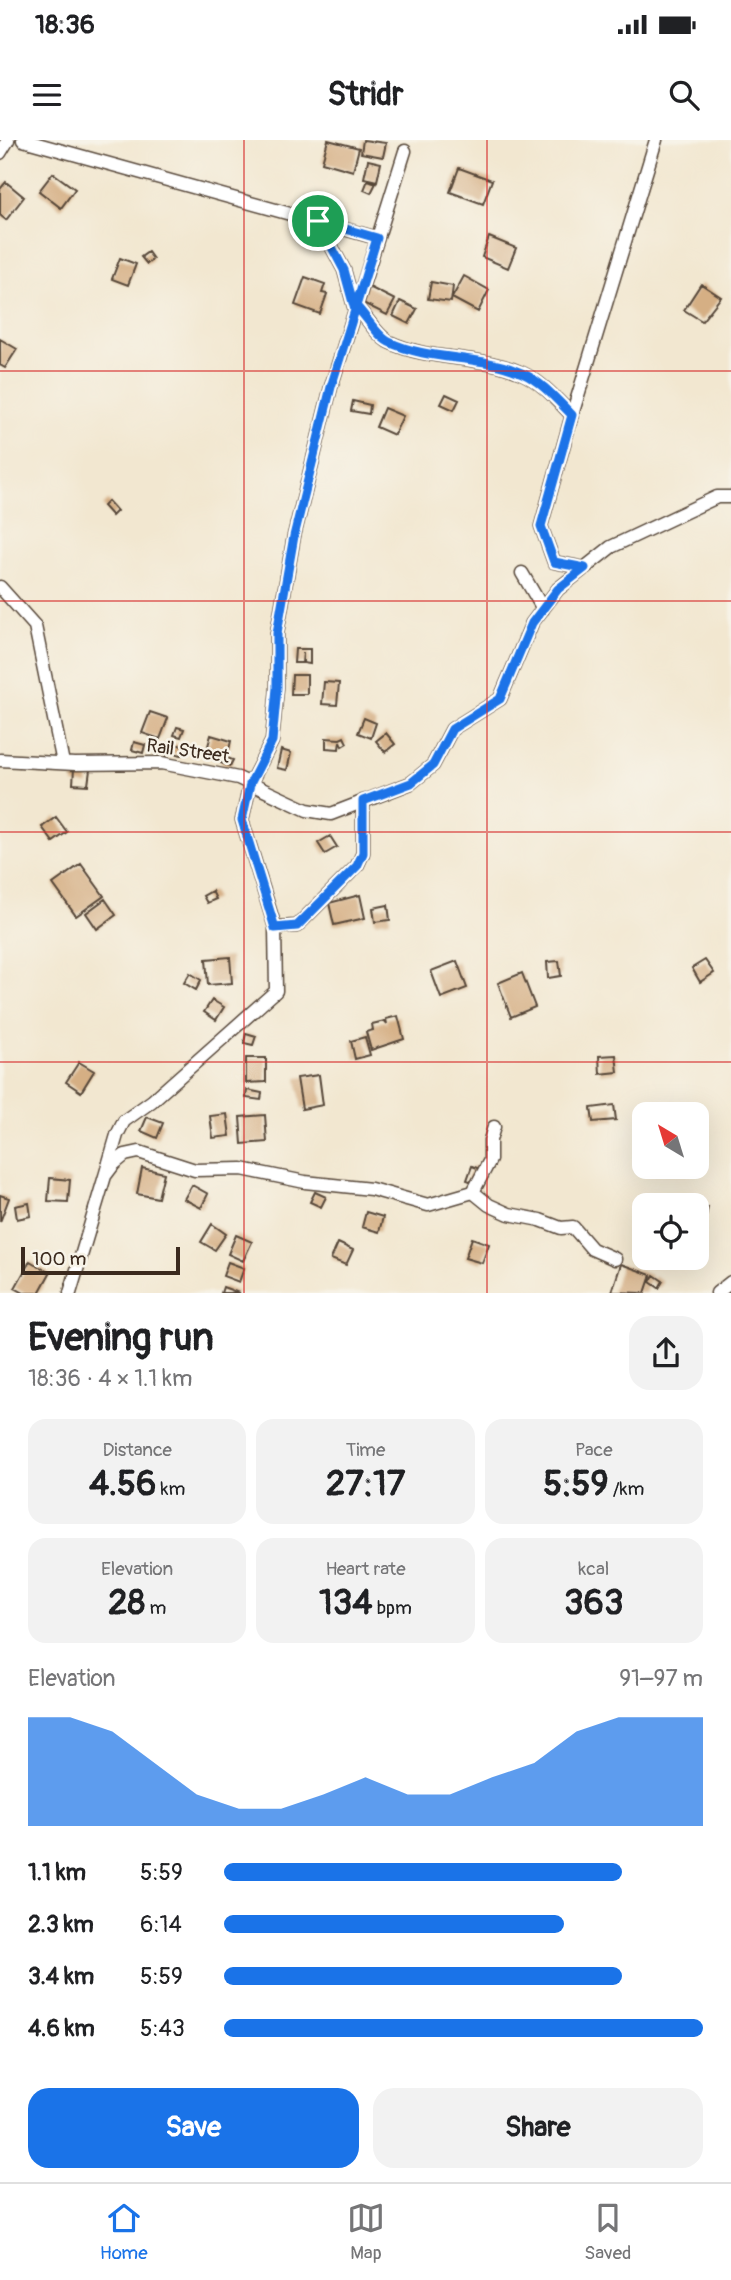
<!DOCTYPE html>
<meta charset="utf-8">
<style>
body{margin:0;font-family:Pangolin,sans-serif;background:#f2f2f2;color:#202124;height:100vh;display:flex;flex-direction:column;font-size:26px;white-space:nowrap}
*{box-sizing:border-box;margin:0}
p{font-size:23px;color:#757577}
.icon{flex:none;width:38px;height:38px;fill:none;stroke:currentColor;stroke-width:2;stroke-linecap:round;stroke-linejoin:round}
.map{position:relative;height:1153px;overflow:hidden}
.panel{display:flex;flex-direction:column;background:#fff;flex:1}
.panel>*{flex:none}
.needle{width:46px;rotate:322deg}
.tools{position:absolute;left:632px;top:962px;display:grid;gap:14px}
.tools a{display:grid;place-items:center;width:77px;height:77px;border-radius:14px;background:#fff;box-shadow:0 7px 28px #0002;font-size:35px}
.scale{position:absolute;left:21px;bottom:18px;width:159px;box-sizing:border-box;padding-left:7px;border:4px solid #3b2a1e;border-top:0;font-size:19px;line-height:24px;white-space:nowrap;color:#3b2a1e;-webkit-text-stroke:5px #f7f3e8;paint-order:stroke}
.pin{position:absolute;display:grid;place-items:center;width:60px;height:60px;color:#fff;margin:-30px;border:4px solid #fff;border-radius:50%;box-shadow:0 2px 7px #0007}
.round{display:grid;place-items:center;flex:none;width:74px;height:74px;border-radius:21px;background:#f2f2f2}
.summary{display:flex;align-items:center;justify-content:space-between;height:119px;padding:0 28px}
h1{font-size:38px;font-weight:700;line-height:52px}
.metrics{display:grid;grid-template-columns:repeat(3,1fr);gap:10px;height:119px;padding:7px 28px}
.metrics div{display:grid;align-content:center;border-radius:18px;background:#f2f2f2;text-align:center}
.metrics b{font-size:35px;font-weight:700}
.metrics small{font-size:19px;font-weight:400}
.metrics p{font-size:19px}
.chart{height:196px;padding:14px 28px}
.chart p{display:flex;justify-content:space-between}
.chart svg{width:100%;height:126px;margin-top:7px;fill:#1a73e8;opacity:.7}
.action{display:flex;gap:14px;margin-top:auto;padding:14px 28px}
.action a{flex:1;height:80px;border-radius:21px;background:#1a73e8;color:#fff;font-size:28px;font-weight:700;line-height:80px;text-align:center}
.action a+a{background:#f2f2f2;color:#202124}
ul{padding:0 28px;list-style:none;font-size:23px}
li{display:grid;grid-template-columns:112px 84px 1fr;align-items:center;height:52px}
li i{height:18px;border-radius:9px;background:#1a73e8}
.status{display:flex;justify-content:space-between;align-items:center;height:49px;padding:0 35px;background:#fff;direction:ltr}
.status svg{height:19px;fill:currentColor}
header{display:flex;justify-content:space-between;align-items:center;height:91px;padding:0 28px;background:#fff;font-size:32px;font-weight:700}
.tabs{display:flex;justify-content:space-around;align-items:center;height:98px;border-top:2px solid #e0e0e0;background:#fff;font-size:19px;color:#757577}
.tabs a{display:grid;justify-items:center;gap:4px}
.tabs .selected{color:#1a73e8}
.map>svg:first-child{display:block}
.building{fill:#d5af84}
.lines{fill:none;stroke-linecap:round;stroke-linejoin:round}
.minor-casing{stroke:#564639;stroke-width:15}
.minor{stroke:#fff;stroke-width:12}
.route-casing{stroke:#fff;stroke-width:14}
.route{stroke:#1a73e8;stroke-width:9}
.grid{fill:none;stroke:#d62828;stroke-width:2;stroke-opacity:0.55}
.labels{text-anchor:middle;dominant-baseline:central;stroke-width:5;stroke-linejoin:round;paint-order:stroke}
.street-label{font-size:19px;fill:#3b2a1e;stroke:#f7f3e8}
</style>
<div class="status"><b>18:36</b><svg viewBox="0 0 49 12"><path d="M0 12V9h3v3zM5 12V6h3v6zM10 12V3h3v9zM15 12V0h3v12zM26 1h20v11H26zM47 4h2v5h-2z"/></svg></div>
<header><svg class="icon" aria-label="menu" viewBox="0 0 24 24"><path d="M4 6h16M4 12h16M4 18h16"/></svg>Stridr<svg class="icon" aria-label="search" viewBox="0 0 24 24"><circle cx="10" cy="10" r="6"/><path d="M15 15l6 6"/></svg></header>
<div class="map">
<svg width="731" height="1153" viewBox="0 0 731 1153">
<rect width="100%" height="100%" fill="#f7f3e8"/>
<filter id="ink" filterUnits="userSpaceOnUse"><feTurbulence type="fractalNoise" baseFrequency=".0143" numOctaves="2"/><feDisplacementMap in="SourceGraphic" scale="14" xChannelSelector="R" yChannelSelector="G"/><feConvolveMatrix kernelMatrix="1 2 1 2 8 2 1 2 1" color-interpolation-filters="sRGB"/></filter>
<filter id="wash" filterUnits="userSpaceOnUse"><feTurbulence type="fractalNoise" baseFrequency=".00686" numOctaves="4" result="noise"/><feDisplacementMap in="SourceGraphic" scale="28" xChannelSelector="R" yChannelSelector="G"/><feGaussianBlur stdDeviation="1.57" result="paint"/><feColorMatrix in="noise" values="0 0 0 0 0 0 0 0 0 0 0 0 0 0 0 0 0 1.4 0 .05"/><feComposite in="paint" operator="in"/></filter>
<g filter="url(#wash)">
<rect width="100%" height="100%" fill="#f2e7d0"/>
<g id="blocks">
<path class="building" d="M328,0L359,8L353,31L322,22Z
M363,0L386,3L383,17L361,13Z
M368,20L381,23L377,41L364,38Z
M459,28L492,40L483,64L450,52Z
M53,33L75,49L61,68L39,51Z
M368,40L376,43L371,53L364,50Z
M6,42L24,57L6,80L0,75V49Z
M489,97L516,108L508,128L482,117Z
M148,112L153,119L147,124L141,117Z
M120,118L136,124L128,145L112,139Z
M464,136L489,150L478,172L452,158Z
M305,137L325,144L322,153L327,154L320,174L295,165Z
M431,142L453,146L451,162L428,159Z
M701,144L721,157L702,181L684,170Z
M365,145L395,160L387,175L357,160Z
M400,161L417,169L409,184L393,176Z
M0,199L17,209L5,228L0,225Z
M446,254L459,260L454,270L441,264Z
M353,261L370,265L369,274L351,271Z
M384,268L403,276L394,295L376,287Z
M108,361L117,371L112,376L103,366Z
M295,509H310V524L303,523V513L302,523H294Z
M292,535H307V554H291Z
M324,542L339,543L337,565L322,564Z
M150,572L168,578L160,599L142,593Z
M364,578L376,583L371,598L358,593Z
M177,587L184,589L181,597L174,595Z
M386,593L395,604L385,612L376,601Z
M211,595L231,601L227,618L233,620L230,626L221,623L223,617L206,613Z
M344,597L347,603L342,606L340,601L339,609L326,608V598L340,599Z
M134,602L145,605L143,613L132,610Z
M168,603L184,606L182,615L168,612L165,619L158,616L160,609L166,611Z
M281,610L291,613L287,630L277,628Z
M74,629L90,630L88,645L73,644Z
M56,677L67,692L53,702L42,687Z
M330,696L337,707L325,714L318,703Z
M81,724L104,756L76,776L53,744Z
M212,751L216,759L207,763L203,756Z
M360,755L365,778L334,785L329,763Z
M105,759L116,775L97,789L86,773Z
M388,765L390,780L375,782L373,768Z
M230,817L232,843L208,845L206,819Z
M705,820L714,833L700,842L692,828Z
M457,821L467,848L441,858L431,831Z
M559,821L561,836L548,838L547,822Z
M190,833L201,840L196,850L184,843Z
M522,833L535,867L511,877L498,843Z
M212,860L224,867L216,880L204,872Z
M398,876L404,899L371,910L366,892L373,890L372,884L385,881L387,884L386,879Z
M246,893L256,896L253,905L244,903Z
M365,897L370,915L355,919L351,901Z
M616,915L618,932L600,934L599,916Z
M246,918H266V942L246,943Z
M79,922L94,931L81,952L66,942Z
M319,935L323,965L302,969L297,938Z
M247,950L262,953L261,960L246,958Z
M614,965L616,980L593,982L591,968Z
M227,974L230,996L213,998L210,976Z
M265,975L267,1002L242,1004L240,977Z
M147,977L163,983L157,998L141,991Z
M472,1026L480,1029L475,1043L467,1040Z
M142,1028L164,1033L158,1058L137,1054Z
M50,1038L70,1040L68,1062L48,1061Z
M192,1045L208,1054L201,1068L184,1059Z
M315,1052L326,1057L321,1067L310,1062Z
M0,1055L9,1058L0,1082Z
M29,1063L31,1076L17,1079L15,1066Z
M696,1066L708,1067L705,1082L696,1081Z
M366,1072L383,1077L379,1092L362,1087Z
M212,1084L226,1094L215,1110L201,1102Z
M236,1095L252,1102L243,1121L228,1114Z
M472,1098L489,1104L482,1123L465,1118Z
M338,1103L353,1110L346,1125L331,1119Z
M30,1121L50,1133L39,1153H24L15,1148Z
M228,1122L244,1128L239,1142L223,1136Z
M621,1124L651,1135L645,1153L612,1152Z
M654,1135L663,1141L659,1148L650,1142Z
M223,1147L239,1153H221Z"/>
</g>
</g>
<g filter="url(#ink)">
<use href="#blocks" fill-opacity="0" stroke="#564639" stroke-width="2"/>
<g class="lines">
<g class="minor-casing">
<path id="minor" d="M23,0L377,98
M0,13L8,0
M318,81L344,130L355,170
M356,166C366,176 377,196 389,202C431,222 480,214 522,233C542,242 557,260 572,275L541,386L554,422L585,428
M572,275L656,0
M522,433L543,469
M0,447L35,486L63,623
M0,620L75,624L161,623L238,638L307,670L331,674L411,643L433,625L452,589L500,559L532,483L558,449L611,407L717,357H731
M275,787L297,786L357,726L363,713V661
M105,1036L117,995L124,981L152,961L276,851L275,787L242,680L250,644L272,601L277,548V493L294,396L331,247L405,11
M473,1052L489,1065L509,1074L540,1080L561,1088L573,1087L592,1109L615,1119
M70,1153L105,1036L114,1024L125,1015L139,1012L195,1030L242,1029L305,1042L371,1049L428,1065L473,1052L490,1020V1000L494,987
M717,1153L731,1142"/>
</g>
<use href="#minor" class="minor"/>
</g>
</g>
<g class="lines" filter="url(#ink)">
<g class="route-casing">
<path id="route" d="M318,81L377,98L356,166C366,176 377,196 389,202C431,222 480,214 522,233C542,242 557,260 572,275L541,386L554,422L585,428L558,449L532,483L500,559L452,589L433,625L411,643L363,661V713L357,726L297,786L275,788L242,680L250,644L272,601L277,548V493L294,396L331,247L355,170L344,130Z"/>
</g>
<use href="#route" class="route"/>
</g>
<path class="grid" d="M244,0V1153M487,0V1153M0,231H731M0,461H731M0,692H731M0,922H731"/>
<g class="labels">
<g class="street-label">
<text transform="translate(188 611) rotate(8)">Rail Street</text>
</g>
</g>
</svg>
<div class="tools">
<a><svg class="needle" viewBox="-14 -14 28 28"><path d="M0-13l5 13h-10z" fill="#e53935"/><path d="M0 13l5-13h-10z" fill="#757577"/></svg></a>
<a><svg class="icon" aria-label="locate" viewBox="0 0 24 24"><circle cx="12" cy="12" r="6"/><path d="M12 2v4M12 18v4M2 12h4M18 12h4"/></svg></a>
</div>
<div class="scale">100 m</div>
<div class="pin" style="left:318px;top:81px;background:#1e9e55"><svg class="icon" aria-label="arrive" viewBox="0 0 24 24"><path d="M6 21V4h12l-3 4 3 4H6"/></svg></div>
</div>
<section class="panel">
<div class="summary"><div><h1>Evening run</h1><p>18:36 · 4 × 1.1 km</p></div><a class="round"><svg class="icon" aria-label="share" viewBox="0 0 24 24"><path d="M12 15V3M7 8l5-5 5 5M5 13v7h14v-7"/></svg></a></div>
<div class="metrics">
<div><p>Distance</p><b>4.56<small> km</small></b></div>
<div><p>Time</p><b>27:17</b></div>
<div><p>Pace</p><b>5:59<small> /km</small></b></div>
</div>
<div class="metrics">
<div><p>Elevation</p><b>28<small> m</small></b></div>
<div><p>Heart rate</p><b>134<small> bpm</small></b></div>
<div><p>kcal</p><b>363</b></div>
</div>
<div class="chart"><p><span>Elevation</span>91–97 m</p>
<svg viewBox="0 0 160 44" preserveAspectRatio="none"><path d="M0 44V6L10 6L20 11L30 22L40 33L50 38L60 38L70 33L80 27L90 33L100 33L110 27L120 22L130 11L140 6L150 6L160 6V44z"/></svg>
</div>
<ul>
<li><b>1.1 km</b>5:59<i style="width:83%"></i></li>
<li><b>2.3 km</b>6:14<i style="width:71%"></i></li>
<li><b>3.4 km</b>5:59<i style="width:83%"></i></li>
<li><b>4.6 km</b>5:43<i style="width:100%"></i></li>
</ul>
<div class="action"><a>Save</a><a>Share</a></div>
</section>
<nav class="tabs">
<a class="selected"><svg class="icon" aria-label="home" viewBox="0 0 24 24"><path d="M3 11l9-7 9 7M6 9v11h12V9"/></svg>Home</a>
<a><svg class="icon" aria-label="map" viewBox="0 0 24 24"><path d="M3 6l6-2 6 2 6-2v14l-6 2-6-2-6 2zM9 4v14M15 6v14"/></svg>Map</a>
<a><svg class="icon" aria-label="saved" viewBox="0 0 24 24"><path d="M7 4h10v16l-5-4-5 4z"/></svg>Saved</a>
</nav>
